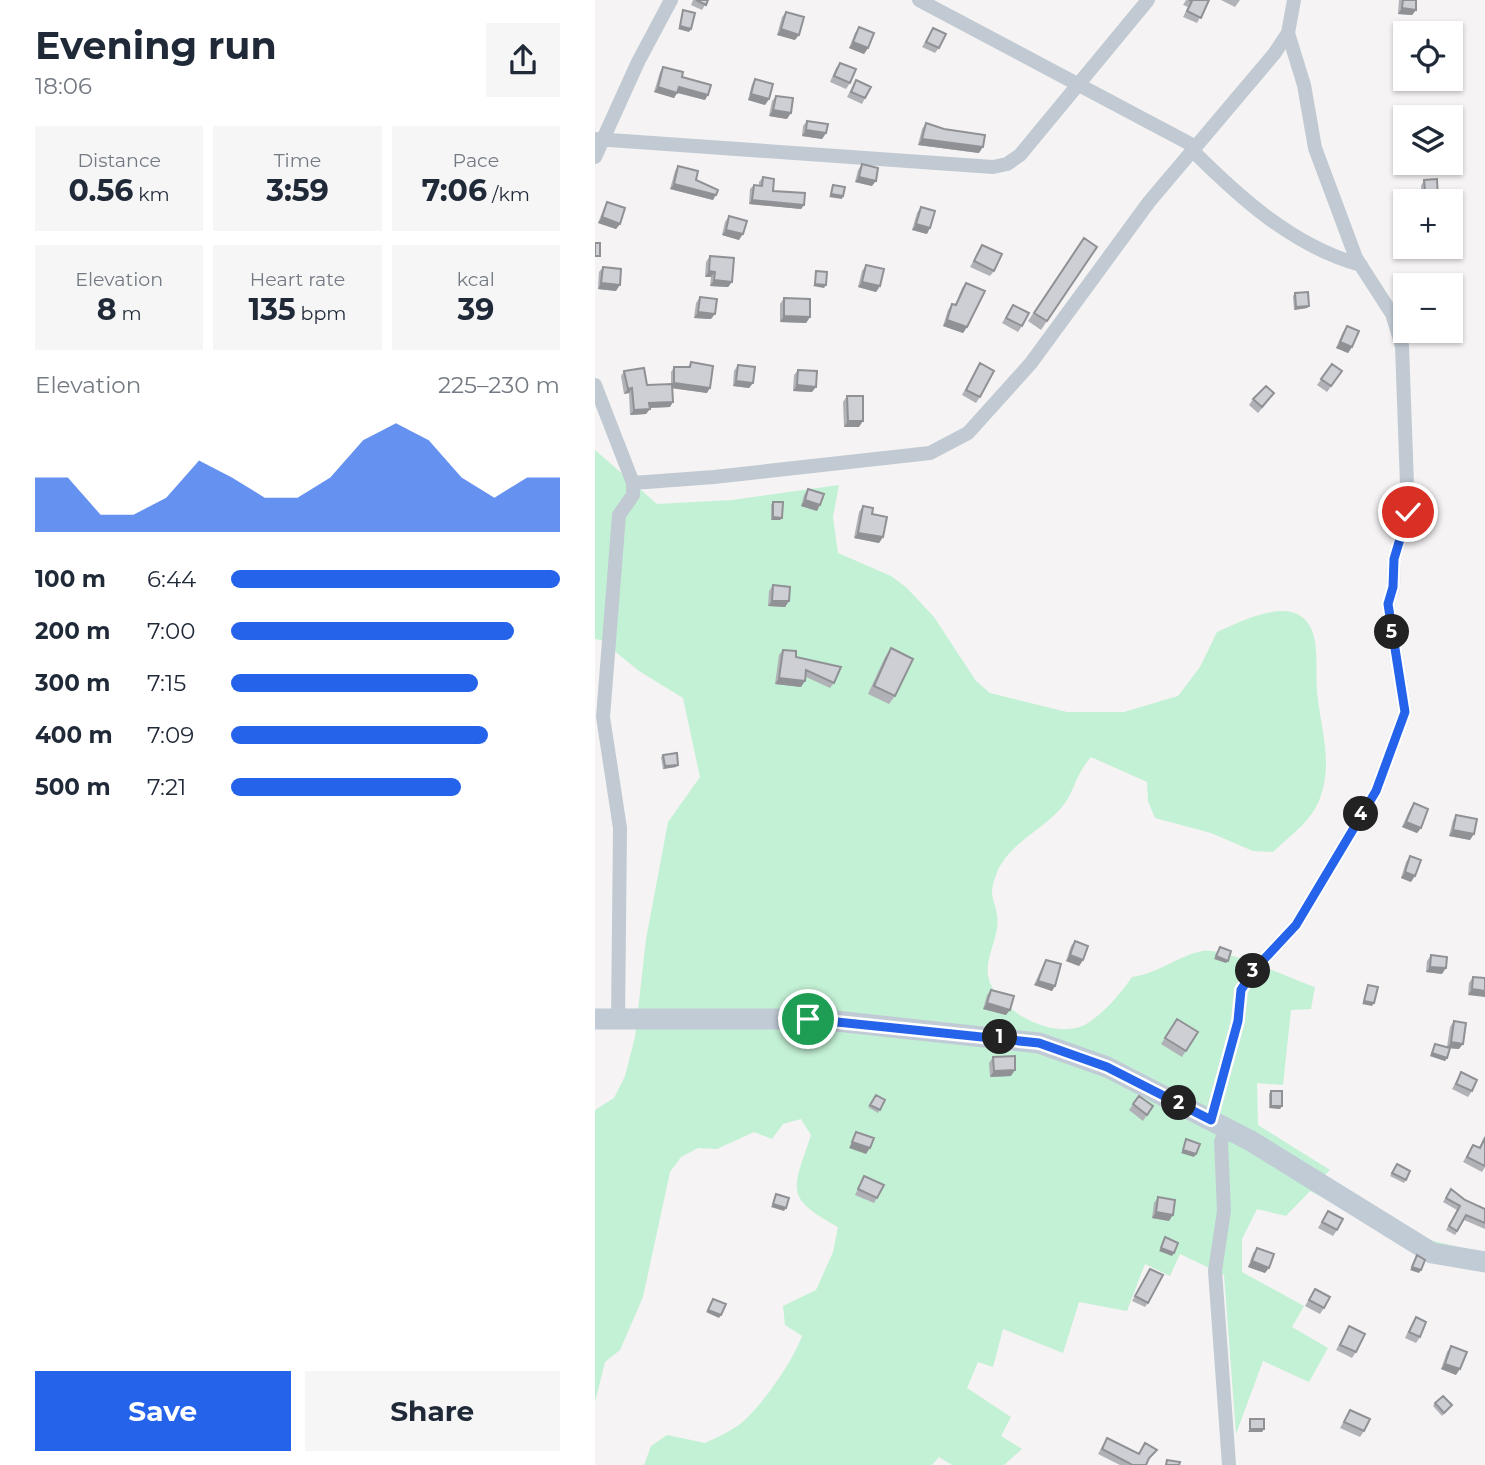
<!DOCTYPE html>
<meta charset="utf-8">
<style>
body{margin:0;font-family:Montserrat,sans-serif;background:#f6f6f7;color:#1f2937;height:100vh;display:flex;flex-direction:column;font-size:26px;white-space:nowrap}
*{box-sizing:border-box;margin:0}
p{font-size:23px;color:#747a83}
.icon{flex:none;width:38px;height:38px;fill:none;stroke:currentColor;stroke-width:2;stroke-linecap:round;stroke-linejoin:round}
.map{position:relative;flex:1;overflow:hidden}
.sheet{display:flex;flex-direction:column;background:#fff;width:595px}
.sheet>*{flex:none}
.buttons{position:absolute;left:798px;top:21px;display:grid;gap:14px}
.buttons a{display:grid;place-items:center;width:70px;height:70px;border-radius:0px;background:#fff;box-shadow:0 2px 5px #0004;font-size:35px}
.pin{position:absolute;display:grid;place-items:center;width:60px;height:60px;color:#fff;margin:-30px;border:4px solid #fff;border-radius:50%;box-shadow:0 2px 7px #0007}
.km{position:absolute;width:35px;height:35px;margin:-18px;border-radius:50%;background:#222;color:#fff;font-size:19px;line-height:35px;text-align:center}
.round{display:grid;place-items:center;flex:none;width:74px;height:74px;border-radius:0px;background:#f6f6f7}
.summary{display:flex;align-items:center;justify-content:space-between;height:119px;padding:0 35px}
h1{font-size:38px;font-weight:700;line-height:52px}
.metrics{display:grid;grid-template-columns:repeat(3,1fr);gap:10px;height:119px;padding:7px 35px}
.metrics div{display:grid;align-content:center;border-radius:0px;background:#f6f6f7;text-align:center}
.metrics b{font-size:30px;font-weight:700}
.metrics small{font-size:19px;font-weight:400}
.metrics p{font-size:19px}
.chart{height:196px;padding:14px 35px}
.chart p{display:flex;justify-content:space-between}
.chart svg{width:100%;height:126px;margin-top:7px;fill:#2563eb;opacity:.7}
.cta{display:flex;gap:14px;margin-top:auto;padding:14px 35px}
.cta a{flex:1;height:80px;border-radius:0px;background:#2563eb;color:#fff;font-size:28px;font-weight:700;line-height:80px;text-align:center}
.cta a+a{background:#f6f6f7;color:#1f2937}
ul{padding:0 35px;list-style:none;font-size:23px}
li{display:grid;grid-template-columns:112px 84px 1fr;align-items:center;height:52px}
li i{height:18px;border-radius:9px;background:#2563eb}
main{display:flex;flex:1;min-height:0}
.map>svg:first-child{display:block}
.green{fill:#c3f1d5}
.lines{fill:none;stroke-linecap:round;stroke-linejoin:round}
.street{stroke:#c1cad2;stroke-width:14}
.secondary{stroke:#c1cbd6;stroke-width:21}
.wall{fill:#b0b2b7}
.shaded-wall{fill:#909195}
.building{fill:#cdcfd5;stroke:#909195;stroke-width:2}
.route-casing{stroke:#fff;stroke-width:14}
.route{stroke:#2563eb;stroke-width:9}
</style>
<main>
<section class="sheet">
<div class="summary"><div><h1>Evening run</h1><p>18:06</p></div><a class="round"><svg class="icon" aria-label="share" viewBox="0 0 24 24"><path d="M12 15V3M7 8l5-5 5 5M5 13v7h14v-7"/></svg></a></div>
<div class="metrics">
<div><p>Distance</p><b>0.56<small> km</small></b></div>
<div><p>Time</p><b>3:59</b></div>
<div><p>Pace</p><b>7:06<small> /km</small></b></div>
</div>
<div class="metrics">
<div><p>Elevation</p><b>8<small> m</small></b></div>
<div><p>Heart rate</p><b>135<small> bpm</small></b></div>
<div><p>kcal</p><b>39</b></div>
</div>
<div class="chart"><p><span>Elevation</span>225–230 m</p>
<svg viewBox="0 0 160 44" preserveAspectRatio="none"><path d="M0 44V25L10 25L20 38L30 38L40 32L50 19L60 25L70 32L80 32L90 25L100 12L110 6L120 12L130 25L140 32L150 25L160 25V44z"/></svg>
</div>
<ul>
<li><b>100 m</b>6:44<i style="width:100%"></i></li>
<li><b>200 m</b>7:00<i style="width:86%"></i></li>
<li><b>300 m</b>7:15<i style="width:75%"></i></li>
<li><b>400 m</b>7:09<i style="width:78%"></i></li>
<li><b>500 m</b>7:21<i style="width:70%"></i></li>
</ul>
<div class="cta"><a>Save</a><a>Share</a></div>
</section>
<div class="map">
<svg width="890" height="1465" viewBox="0 0 890 1465">
<rect width="100%" height="100%" fill="#f5f3f3"/>
<path class="green" d="M0,450L62,504L137,500L244,485L238,517L243,553L296,576L312,588L339,617L381,681L395,693L472,712H529L583,696L605,667L622,632C651,619 710,588 720,641C723,661 720,681 723,700C727,731 737,764 726,795C719,819 696,835 678,852L658,851L616,833L560,818L553,801L552,782L496,757C480,775 479,793 467,807C448,830 411,845 401,875C393,897 399,896 402,915C406,938 386,960 395,983C408,1014 463,1042 493,1023C510,1012 526,993 537,977C565,973 584,955 608,951C628,947 697,979 720,987L716,1009L696,1010L688,1085L662,1083L663,1125L735,1170L730,1175L834,1240L890,1253L838,1255L715,1191L691,1216L662,1209L647,1239V1272L709,1306L697,1327L733,1348L714,1382L668,1361L641,1434L629,1275L585,1254L575,1276L550,1264L532,1311L484,1302L468,1353L408,1329L398,1367L383,1362L372,1388L416,1417L406,1436L427,1449L409,1465H357L344,1457L337,1465H49L56,1446L72,1435L110,1443C121,1438 134,1432 144,1425C167,1406 197,1363 207,1336L190,1325L188,1306L221,1290L238,1252L243,1227C188,1197 198,1190 216,1135L206,1119L188,1124L177,1139L159,1132L122,1149L103,1148L86,1157L75,1172L48,1297L25,1350L10,1362L0,1402V1110L19,1098L30,1076L40,1037L51,939L73,822L105,777L88,698L44,671L6,640L0,639Z"/>
<g class="lines">
<path class="street" d="M324,0L601,147
M0,139L398,167L412,164L425,155L553,0
M597,150C645,198 699,247 766,265
M0,157L43,62L76,0
M0,385L38,483V495L24,515L8,717L25,828L23,1022
M38,483L119,477L335,453L373,433L436,363L554,202L679,54L693,33L699,0
M616,1120L643,1021L646,990L658,971L701,925L781,791L810,712L793,604L798,588L799,559L813,512L807,346L797,314L761,258L720,148L709,85L693,33
M631,1128L626,1142L629,1211L620,1271L634,1465"/>
<path class="secondary" d="M0,1019H222L444,1043L512,1067L656,1141L837,1253L890,1262"/>
</g>
<path class="wall" d="M98,0H113L107,10L96,5Z
M591,0H614L602,23L588,17L593,7L588,5Z
M626,0H645L640,7Z
M804,0H821V10L817,15L803,14Z
M191,12L200,40L182,35L187,17Z
M264,27L273,48L269,54L254,48L260,33Z
M338,28L344,48L340,53L327,47Z
M245,63L255,83L251,89L235,82L241,68Z
M68,67L87,77L110,100L82,93L79,98L59,92L65,72Z
M160,79L174,99L170,105L153,100L157,84Z
M261,80L270,98L267,104L252,97Z
M181,96L192,119L174,116L177,101Z
M212,121L231,133L227,139L207,136L208,126Z
M331,123L349,129L384,153L323,145L327,129Z
M267,164L277,186L260,182L263,170Z
M83,166L101,180L118,200L75,189L80,171Z
M168,177L178,191L209,205L206,209L154,204L155,189L159,185H164V182Z
M829,180L842,201H827L826,186Z
M12,202L25,224L21,229L3,223L9,208Z
M326,207L332,234L317,230L322,213Z
M134,216L144,240L127,235L130,222Z
M489,238L502,247L446,330L433,321Z
M387,245L399,271L395,276L375,267Z
M115,256L137,282L133,287L115,286L116,277H110L111,262Z
M271,265L285,286L281,292L263,287L267,271Z
M8,267L21,291L3,289L4,272Z
M371,283L372,327L368,333L348,326L353,310L357,304L360,305L367,288Z
M700,293L714,306L712,308L699,310L698,296Z
M105,297L116,319L99,318L101,303Z
M189,298L215,317L211,323L185,322V304Z
M418,305L427,326L423,332L407,323Z
M752,326L757,347L753,353L741,348L748,332Z
M96,362L112,393L78,388L75,407L55,408L51,414L35,415L34,393L29,394L26,376L29,371L52,385L76,384V372L79,367H93Z
M385,363V397L381,403L367,395Z
M737,364L747,371L732,392L722,385Z
M143,365L158,383L154,388L138,386L139,371Z
M203,370L217,392L198,391L199,375Z
M252,396L264,427H249L248,402Z
M658,399H675L663,413L654,405Z
M213,489L222,511L206,506L209,495Z
M178,502L187,518L185,520H176V505Z
M268,506L277,514L288,537L284,543L259,538L264,512Z
M178,585L194,601L190,607L173,606L174,591Z
M296,648L300,696L294,704L273,694L290,657Z
M188,650L239,683L235,688L211,677L206,687L180,684L184,655Z
M68,755L83,765L81,767L68,769L66,757Z
M819,803L826,828L822,833L807,827L815,809Z
M861,815L875,840L854,836L858,820Z
M815,856L816,882L806,878L811,862Z
M480,941L488,960L484,966L471,961L476,946Z
M836,955L847,974L831,972L832,961Z
M451,960L460,986L457,991L439,985L448,965Z
M878,977L890,978L873,995L874,983Z
M396,990L411,1015L388,1009L392,995Z
M582,1019L603,1032L587,1057L566,1044Z
M859,1021L864,1049L855,1048L850,1061L835,1056L840,1044L852,1047L855,1027Z
M398,1057L416,1076L395,1077L394,1063Z
M866,1072L877,1091L873,1097L857,1089Z
M676,1091L687,1106L685,1109L674,1108V1094Z
M281,1095L290,1100L283,1113L273,1107Z
M544,1096L558,1106L548,1121L534,1110Z
M890,1135V1167L887,1172L868,1162L878,1145L884,1148Z
M802,1164L811,1180L809,1183L795,1176Z
M269,1176L282,1198L279,1203L260,1195Z
M856,1189L870,1200L890,1209V1229L869,1220L860,1235L851,1230L862,1210L848,1202Z
M563,1197L574,1221L557,1218L559,1203Z
M733,1211L742,1230L738,1236L723,1228Z
M662,1248L670,1273L653,1267L658,1253Z
M555,1269L553,1303L550,1307L537,1301Z
M720,1289L729,1308L725,1314L710,1306Z
M821,1317L825,1337L821,1343L810,1338L817,1323Z
M754,1326L761,1352L757,1358L741,1350Z
M856,1346L861,1375L846,1369L852,1352Z
M840,1403L857,1405L847,1416L838,1406Z
M755,1410L769,1431L765,1437L745,1428Z
M512,1438L543,1454L550,1443L558,1455L553,1461L551,1465H525L503,1454Z"/>
<path class="shaded-wall" d="M807,8L821,10L817,15L803,14Z
M85,26L96,29L94,32L83,29Z
M186,29L204,35L200,40L182,35Z
M258,42L273,48L269,54L254,48Z
M63,87L82,93L79,98L59,92Z
M84,87L113,95L110,100L80,92Z
M156,94L174,99L170,105L153,100Z
M178,110L196,113L192,119L174,116Z
M211,130L231,133L227,139L207,136Z
M327,139L388,147L384,153L323,145Z
M264,177L281,181L277,186L260,182Z
M79,184L121,195L118,200L75,189Z
M236,194L248,196L247,199L234,197Z
M157,200L209,205L206,209L154,204Z
M7,217L25,224L21,229L3,223Z
M321,224L335,228L332,234L317,230Z
M131,230L148,234L144,240L127,235Z
M114,271L120,272L116,277H110Z
M119,280L137,282L133,287L115,286Z
M267,282L285,286L281,292L263,287Z
M6,283L25,285L21,291L3,289Z
M220,284L231,285L229,288L218,286Z
M714,306L712,308L699,310L701,307Z
M103,312L120,314L116,319L99,318Z
M189,316L215,317L211,323L185,322Z
M352,320L372,327L368,333L348,326Z
M745,342L757,347L753,353L741,348Z
M141,381L158,383L154,388L138,386Z
M79,383L115,388L112,393L75,388Z
M202,385L221,387L217,392L198,391Z
M37,388L34,393L29,394L33,389Z
M78,402L75,407L51,408L54,403Z
M55,409L51,414L35,415L39,410Z
M253,421H268L264,427H249Z
M210,500L225,505L222,511L206,506Z
M178,517L187,518L185,520H176Z
M263,533L288,537L284,543L259,538Z
M177,601H194L190,607L173,606Z
M184,678L210,681L206,687L180,684Z
M83,765L81,767L68,769L70,766Z
M811,822L826,828L822,833L807,827Z
M858,830L879,834L875,840L854,836Z
M810,872L820,876L816,882L806,878Z
M475,955L488,960L484,966L471,961Z
M621,956L633,961L631,963L619,959Z
M835,967L851,968L847,974L831,972Z
M443,981L460,986L457,991L439,985Z
M877,989L890,991V997L873,995Z
M769,1001L779,1003L777,1006L767,1004Z
M392,1003L415,1010L411,1015L388,1009Z
M856,1042L868,1044L864,1049L852,1048Z
M837,1053L852,1058L850,1061L835,1056Z
M420,1070L416,1076L395,1077L399,1071Z
M676,1106H687L685,1109L674,1108Z
M257,1142L275,1148L271,1154L254,1148Z
M588,1150L601,1154L599,1157L586,1153Z
M178,1204L191,1208L189,1211L176,1207Z
M561,1212L578,1215L574,1221L557,1218Z
M566,1248L579,1253L577,1256L564,1251Z
M657,1261L674,1268L670,1273L653,1267Z
M817,1267L826,1270L824,1273L815,1270Z
M113,1310L126,1315L124,1318L111,1312Z
M850,1364L865,1369L861,1375L846,1369Z
M655,1429H669L667,1432H653Z"/>
<path class="building" d="M101,0H113L111,5Z
M594,0H614L606,18L592,11L597,1Z
M808,0H821V10L807,8Z
M88,10L100,13L96,29L85,26Z
M191,12L209,17L204,35L186,29Z
M264,27L279,33L273,48L258,42Z
M338,28L351,34L344,48L331,42Z
M245,63L261,69L255,83L239,76Z
M68,67L88,72L87,77L116,85L113,95L84,87L82,93L63,87Z
M160,79L178,84L174,99L156,94Z
M261,80L276,87L270,98L256,92Z
M181,96L198,98L196,113L178,110Z
M212,121L233,124L231,133L211,130Z
M331,123L349,129L390,135L388,147L327,139Z
M267,164L283,168L281,181L264,177Z
M83,166L103,171L101,180L123,190L121,195L79,184Z
M168,177L179,179L178,191L210,193L209,205L157,200L159,185L167,186Z
M842,179L843,199L831,200L829,180Z
M238,185L250,187L248,196L236,194Z
M12,202L30,208L25,224L7,217Z
M326,207L340,211L335,228L321,224Z
M134,216L152,221L148,234L131,230Z
M489,238L502,247L452,321L439,313Z
M0,243H5V256H0Z
M387,245L407,254L399,271L379,261Z
M115,256L139,258L137,282L119,280L120,272L114,271Z
M271,265L289,269L285,286L267,282Z
M8,267L26,269L25,285L6,283Z
M221,271L232,272L231,285L220,284Z
M371,283L390,291L372,327L352,320L357,304L361,305Z
M713,292L714,306L701,307L700,293Z
M105,297L122,299L120,314L103,312Z
M189,298L215,299V317L189,316Z
M418,305L434,313L427,326L411,318Z
M752,326L764,331L757,347L745,342Z
M96,362L118,366L115,388L79,383V367H95Z
M385,363L399,371L385,397L371,390Z
M737,364L747,371L736,386L726,379Z
M143,365L160,367L158,383L141,381Z
M49,368L52,385L77,384L78,402L54,403L55,409L39,410L37,388L33,389L29,371Z
M203,370L222,371L221,387L202,385Z
M671,386L679,393L667,407L658,399Z
M252,396H268V421H253Z
M213,489L229,494L225,505L210,500Z
M178,502H188L187,518L178,517Z
M268,506L278,508L277,514L292,517L288,537L263,533Z
M178,585L195,587L194,601H177Z
M296,648L318,659L300,696L279,686Z
M188,650L201,651V657L246,667L239,683L211,670L210,681L184,678Z
M82,753L83,765L70,766L68,755Z
M819,803L833,809L826,828L811,822Z
M861,815L882,819L879,834L858,830Z
M815,856L826,860L820,876L810,872Z
M480,941L493,946L488,960L475,955Z
M625,947L636,951L633,961L621,956Z
M836,955L852,957L851,968L835,967Z
M451,960L466,964L460,986L443,981Z
M878,977L890,978V991L877,989Z
M773,985L783,987L779,1003L769,1001Z
M396,990L419,996L415,1010L392,1003Z
M582,1019L603,1032L591,1051L570,1038Z
M859,1021L871,1023L868,1044L856,1042Z
M840,1044L855,1048L852,1058L837,1053Z
M420,1056V1070L399,1071L398,1057Z
M866,1072L882,1080L877,1091L861,1084Z
M676,1091H687V1106H676Z
M281,1095L290,1100L285,1110L275,1105Z
M544,1096L558,1106L552,1115L538,1104Z
M261,1132L279,1138L275,1148L257,1142Z
M890,1138V1166L872,1157L878,1145L885,1148Z
M591,1139L605,1144L601,1154L588,1150Z
M802,1164L815,1171L811,1180L797,1173Z
M269,1176L289,1185L282,1198L263,1189Z
M856,1189L870,1200L890,1209V1223L871,1215L862,1231L854,1226L865,1206L851,1198Z
M181,1194L194,1198L191,1208L178,1204Z
M563,1197L580,1200L578,1215L561,1212Z
M733,1211L748,1219L742,1230L727,1222Z
M570,1237L583,1243L579,1253L566,1248Z
M662,1248L679,1254L674,1268L657,1261Z
M822,1255L830,1260L826,1270L817,1267Z
M555,1269L568,1275L553,1303L540,1296Z
M720,1289L735,1297L729,1308L714,1300Z
M118,1299L131,1304L126,1315L113,1310Z
M821,1317L831,1322L825,1337L814,1332Z
M754,1326L770,1334L761,1352L745,1345Z
M856,1346L872,1352L865,1369L850,1364Z
M848,1396L857,1405L849,1413L840,1403Z
M755,1410L775,1419L769,1431L749,1422Z
M655,1419H669V1429H655Z
M512,1438L544,1454L550,1443L562,1450L554,1458L551,1465H536V1464L507,1449Z
M572,1460L585,1462L584,1465H571Z"/>
<g class="lines">
<g class="route-casing">
<path id="route" d="M213,1019L444,1043L512,1067L616,1120L643,1021L646,990L658,971L701,925L781,791L810,712L793,604L798,587L799,559L813,512"/>
</g>
<use href="#route" class="route"/>
</g>
</svg>
<div class="buttons">
<a><svg class="icon" aria-label="locate" viewBox="0 0 24 24"><circle cx="12" cy="12" r="6"/><path d="M12 2v4M12 18v4M2 12h4M18 12h4"/></svg></a>
<a><svg class="icon" aria-label="layers" viewBox="0 0 24 24"><path d="M12 4l9 5-9 5-9-5zM3 14l9 5 9-5"/></svg></a>
<a>+</a>
<a>−</a>
</div>
<div class="pin" style="left:213px;top:1019px;background:#1e9e55"><svg class="icon" aria-label="arrive" viewBox="0 0 24 24"><path d="M6 21V4h12l-3 4 3 4H6"/></svg></div>
<div class="pin" style="left:813px;top:512px;background:#d93025"><svg class="icon" aria-label="check" viewBox="0 0 24 24"><path d="M5 12l5 5 9-10"/></svg></div>
<b class="km" style="left:405px;top:1037px">1</b>
<b class="km" style="left:584px;top:1103px">2</b>
<b class="km" style="left:658px;top:971px">3</b>
<b class="km" style="left:766px;top:814px">4</b>
<b class="km" style="left:797px;top:632px">5</b>
</div>
</main>
